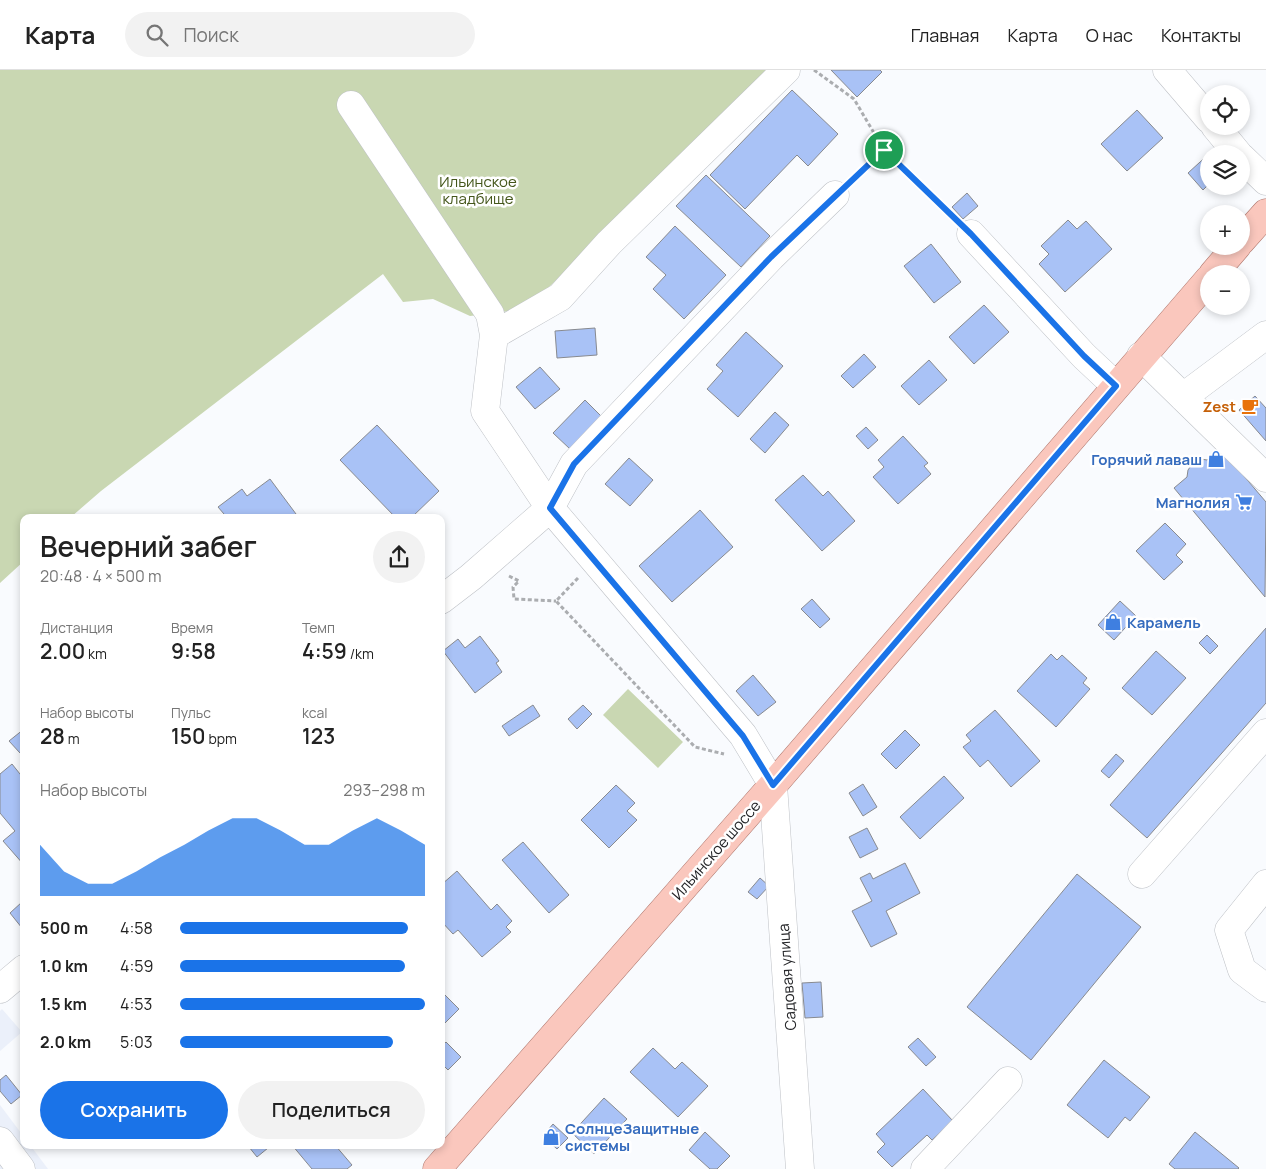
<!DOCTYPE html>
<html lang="ru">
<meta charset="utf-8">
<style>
body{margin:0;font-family:Manrope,sans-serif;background:#f2f2f2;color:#222;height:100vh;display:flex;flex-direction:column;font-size:19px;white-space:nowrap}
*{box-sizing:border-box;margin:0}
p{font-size:16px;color:#767676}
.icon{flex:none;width:28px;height:28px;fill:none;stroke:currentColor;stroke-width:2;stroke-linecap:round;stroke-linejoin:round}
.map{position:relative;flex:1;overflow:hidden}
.sheet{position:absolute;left:20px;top:444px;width:425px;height:635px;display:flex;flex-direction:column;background:#fff;border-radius:10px;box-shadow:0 2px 8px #0003}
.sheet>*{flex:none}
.tools{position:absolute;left:1200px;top:15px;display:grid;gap:10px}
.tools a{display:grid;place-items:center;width:50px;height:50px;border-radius:50%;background:#fff;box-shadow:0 2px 8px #0003;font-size:25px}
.pin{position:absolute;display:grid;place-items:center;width:42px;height:42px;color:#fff;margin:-21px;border:2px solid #fff;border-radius:50%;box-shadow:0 1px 5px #0007}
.round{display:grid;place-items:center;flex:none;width:52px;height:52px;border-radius:26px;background:#f2f2f2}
.overview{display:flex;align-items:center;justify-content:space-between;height:85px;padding:0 20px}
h1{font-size:28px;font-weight:600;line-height:38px}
.stats{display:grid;grid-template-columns:repeat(3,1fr);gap:8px;height:85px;padding:5px 20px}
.stats div{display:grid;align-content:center}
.stats b{font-size:21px;font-weight:600}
.stats small{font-size:14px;font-weight:400}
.stats p{font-size:14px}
.chart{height:140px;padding:10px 20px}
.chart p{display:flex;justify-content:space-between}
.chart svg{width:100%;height:90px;margin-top:5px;fill:#1a73e8;opacity:.7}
.primary-button{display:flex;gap:10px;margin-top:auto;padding:10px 20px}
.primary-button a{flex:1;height:58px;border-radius:30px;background:#1a73e8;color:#fff;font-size:20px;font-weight:600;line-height:58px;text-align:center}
.primary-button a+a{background:#f2f2f2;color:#222}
ul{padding:0 20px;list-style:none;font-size:16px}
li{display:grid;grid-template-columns:80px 60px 1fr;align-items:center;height:38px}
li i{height:12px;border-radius:6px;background:#1a73e8}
header{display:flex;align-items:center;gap:30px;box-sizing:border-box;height:70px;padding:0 25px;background:#fff;border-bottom:1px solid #e0e0e0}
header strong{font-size:24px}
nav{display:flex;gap:28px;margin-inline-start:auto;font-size:18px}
.search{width:350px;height:45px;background:#f2f2f2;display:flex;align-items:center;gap:12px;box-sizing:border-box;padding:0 18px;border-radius:28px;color:#767676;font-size:19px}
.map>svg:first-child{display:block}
.built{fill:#ebf0fa}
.green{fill:#c9d7b2}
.building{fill:#a9c2f6;stroke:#888a8f}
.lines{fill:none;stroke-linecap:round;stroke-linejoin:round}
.minor-casing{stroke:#bec1c6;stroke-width:29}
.major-casing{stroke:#ad766c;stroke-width:29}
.path{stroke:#abadb0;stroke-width:3;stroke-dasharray:4 2.5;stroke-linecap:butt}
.minor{stroke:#fff;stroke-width:28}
.major{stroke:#fac7bd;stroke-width:28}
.route-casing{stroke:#fff;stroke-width:10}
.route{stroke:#1a73e8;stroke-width:6}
.labels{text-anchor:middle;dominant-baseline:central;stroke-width:5;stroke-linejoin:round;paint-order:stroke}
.park-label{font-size:15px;fill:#44561a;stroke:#fff}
.food-label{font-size:15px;font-weight:bold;fill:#c56008;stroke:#fff;text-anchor:end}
.shop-label{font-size:15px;font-weight:bold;fill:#366cbe;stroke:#fff;text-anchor:end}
.street-label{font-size:15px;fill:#242528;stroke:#fff}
</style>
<header>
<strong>Карта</strong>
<div class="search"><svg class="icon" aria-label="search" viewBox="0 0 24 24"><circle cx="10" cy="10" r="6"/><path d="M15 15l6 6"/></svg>Поиск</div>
<nav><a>Главная</a><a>Карта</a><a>О нас</a><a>Контакты</a></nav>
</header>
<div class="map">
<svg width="1266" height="1099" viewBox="0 0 1266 1099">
<rect width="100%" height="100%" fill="#f9fbfe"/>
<path class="built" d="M2,939L22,962L0,981V941Z
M0,1035L24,1067V1075H30L48,1099H0Z"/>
<path class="green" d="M0,0H773L775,2L526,239L470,246L433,229L403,232L383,204L101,421L71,447L24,448V491L0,513Z
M628,619L683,672L658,698L603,645Z"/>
<path class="building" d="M831,0H880L882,2L857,27Z
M792,20L838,64L808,96L797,85L745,139L710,105Z
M1137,40L1163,68L1127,101L1101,74Z
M1211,82L1213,84H1209V114L1203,120L1188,103Z
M706,105L770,166L741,197L676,136Z
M967,123L978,136L963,149L952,137Z
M1068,150L1077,159L1086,151L1112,179L1065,222L1039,194L1049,184L1041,176Z
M675,156L726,205L684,249L653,219L666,205L646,187Z
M931,174L961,212L934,233L904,196Z
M984,235L1009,262L974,294L949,267Z
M595,258L597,285L557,288L555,261Z
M746,262L783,296L738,347L707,319L723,301L716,295Z
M864,284L876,297L853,318L841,306Z
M929,290L947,310L919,335L901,316Z
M540,297L560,319L535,339L516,317Z
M1255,326L1266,338V371L1239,340Z
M585,330L602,347L570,379L553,363Z
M775,342L789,355L765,383L750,369Z
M377,355L439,421L411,448H396L340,390Z
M866,357L878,370L868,379L856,366Z
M903,366L928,393L924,396L931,404L898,434L873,407L884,397L878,390Z
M1221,379L1266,432L1265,527L1174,418L1187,407L1188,400L1193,393L1201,389L1207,390Z
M629,388L653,410L630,436L605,414Z
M803,405L823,426L828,421L855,451L822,481L775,430Z
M270,409L299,448H219L224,444L218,437L242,419L247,426Z
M700,440L733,477L672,532L639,496Z
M1165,453L1186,474L1176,485L1183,492L1164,510L1136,481Z
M812,529L830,549L820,558L801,539Z
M1120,531L1136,546L1114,570L1098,555Z
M1266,558V633L1147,768L1110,735Z
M1207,565L1218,576L1210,584L1199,573Z
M480,566L499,591L496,593L502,602L475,623L443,581L458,569L465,578Z
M1156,581L1186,608L1152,645L1122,618Z
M1051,584L1057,590L1062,585L1087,608L1083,613L1090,619L1056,657L1017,621Z
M753,605L776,632L758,646L736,621Z
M533,635L540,646L509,666L502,656Z
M583,635L592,644L577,659L568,649Z
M995,640L1040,691L1011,717L988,690L980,697L963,677L971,671L966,665Z
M24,659V679L20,683L9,671Z
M905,660L920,675L896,699L881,684Z
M1116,684L1124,691L1109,708L1101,701Z
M12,694L24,709V795L3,771L15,761L0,743V704Z
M944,706L964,728L920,769L900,747Z
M863,714L877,737L863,746L849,723Z
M616,715L635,733L627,741L637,750L609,778L581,750Z
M867,758L878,779L860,788L849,767Z
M523,772L569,825L549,843L502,790Z
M905,793L920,823L886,841L897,864L871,877L852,841L872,831L860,808L870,803L873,809Z
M457,801L491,840L497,834L512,851L506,857L511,862L482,887L458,860L453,864L441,851V815Z
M1077,804L1141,857L1031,990L967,937Z
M760,808L769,816L757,829L748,822Z
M22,832L24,834L22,858L10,843Z
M821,912L823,947L805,948L802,913Z
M441,921L459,939L441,957Z
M918,968L936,987L926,996L908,977Z
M446,972L461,987L448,1000L441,993V977Z
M653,978L675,999L682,992L708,1016L678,1047L630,1002Z
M1104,990L1150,1027L1130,1051L1125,1047L1108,1068L1067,1035Z
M6,1005L22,1025L11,1034L0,1021V1010Z
M923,1019L953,1051L932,1070L927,1065L892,1097L877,1082L885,1074L876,1064Z
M604,1028L627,1049L594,1084L572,1063Z
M553,1054L568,1068L557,1079L543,1066Z
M705,1062L730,1086L717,1099H710L689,1080Z
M1195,1062L1239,1098L1238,1099H1175L1169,1094Z
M251,1075H266L268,1078L257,1087L249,1077Z
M292,1075H335L352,1095L347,1099H312Z"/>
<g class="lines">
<g class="minor-casing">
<path id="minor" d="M786,0L609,173L560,227L494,265L485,341L550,438L743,665L773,715L800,1099
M1167,0L1209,49
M351,35L490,244L494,265
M1215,56L1238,84
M1241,87L1266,111
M971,164L1084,286L1116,316
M1141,286L1266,408
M1183,327L1266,265
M441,530L471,507L550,438L574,394L771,187L835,125
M1142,804L1266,663
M1266,814L1229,860L1242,900L1266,918
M0,919L24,899
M0,1071L21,1099
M925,1099L1008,1011"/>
</g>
<g class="major-casing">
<path id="major" d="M1241,171L1266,143
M1213,204L1237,176
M437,1099L773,715L1209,209"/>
</g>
<path class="path" d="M814,0L854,29L884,80L954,148
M852,110L884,80
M509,506L519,511L513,517L514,529L556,531
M578,508L556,531L695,677L724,684"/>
<use href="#minor" class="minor"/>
<use href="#major" class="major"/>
</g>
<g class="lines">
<g class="route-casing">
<path id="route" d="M884,80L971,164L1084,286L1116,316L773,715L743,666L550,438L574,394L771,187Z"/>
</g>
<use href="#route" class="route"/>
</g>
<defs>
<g id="cafe-bare" transform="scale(1.35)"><path d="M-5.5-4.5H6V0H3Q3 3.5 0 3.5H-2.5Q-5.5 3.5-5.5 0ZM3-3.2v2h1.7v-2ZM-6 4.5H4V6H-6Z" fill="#e8710a" stroke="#fff" stroke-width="2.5" paint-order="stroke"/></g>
<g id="shop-bare" transform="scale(1.35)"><path d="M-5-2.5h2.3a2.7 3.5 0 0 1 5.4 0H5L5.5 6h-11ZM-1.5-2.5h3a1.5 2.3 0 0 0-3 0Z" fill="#3f7fe0" stroke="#fff" stroke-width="2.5" paint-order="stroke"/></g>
<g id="supermarket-bare" transform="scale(1.35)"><path d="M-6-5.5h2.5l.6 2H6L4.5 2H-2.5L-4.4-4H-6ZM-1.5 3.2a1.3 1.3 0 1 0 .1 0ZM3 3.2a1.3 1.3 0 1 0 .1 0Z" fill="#3f7fe0" stroke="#fff" stroke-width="2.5" paint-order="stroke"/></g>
</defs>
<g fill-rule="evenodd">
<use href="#cafe-bare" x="1250" y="336"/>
<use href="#shop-bare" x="1216" y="389"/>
<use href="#supermarket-bare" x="1244" y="432"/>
<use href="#shop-bare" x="1113" y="552"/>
<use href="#shop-bare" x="551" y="1067"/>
</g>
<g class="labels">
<g class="park-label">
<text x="478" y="111">Ильинское<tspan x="478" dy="17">кладбище</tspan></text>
</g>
<g class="food-label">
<text x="1236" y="336">Zest</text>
</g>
<g class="shop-label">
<text x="1202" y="389">Горячий лаваш</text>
<text x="1230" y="432">Магнолия</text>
<text x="1127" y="552" text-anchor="start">Карамель</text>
<text x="565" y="1058" text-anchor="start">СолнцеЗащитные<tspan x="565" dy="17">системы</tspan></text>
</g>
<g class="street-label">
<text transform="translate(716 780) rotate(-49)">Ильинское шоссе</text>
<text transform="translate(787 907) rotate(-94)">Садовая улица</text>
</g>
</g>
</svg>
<div class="tools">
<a><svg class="icon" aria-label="locate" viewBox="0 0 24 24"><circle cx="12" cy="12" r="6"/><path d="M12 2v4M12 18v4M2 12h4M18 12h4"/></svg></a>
<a><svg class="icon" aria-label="layers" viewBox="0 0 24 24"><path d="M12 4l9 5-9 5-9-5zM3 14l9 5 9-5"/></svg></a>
<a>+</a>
<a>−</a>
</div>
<div class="pin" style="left:884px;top:80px;background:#1e9e55"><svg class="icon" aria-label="arrive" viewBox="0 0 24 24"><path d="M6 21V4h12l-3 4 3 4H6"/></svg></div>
<section class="sheet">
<div class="overview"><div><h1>Вечерний забег</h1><p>20:48 · 4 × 500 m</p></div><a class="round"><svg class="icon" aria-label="share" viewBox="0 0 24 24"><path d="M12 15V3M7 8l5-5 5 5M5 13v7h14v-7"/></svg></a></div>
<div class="stats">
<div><p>Дистанция</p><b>2.00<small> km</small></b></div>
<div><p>Время</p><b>9:58</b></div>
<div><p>Темп</p><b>4:59<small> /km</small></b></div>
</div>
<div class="stats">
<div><p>Набор высоты</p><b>28<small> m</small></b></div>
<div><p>Пульс</p><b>150<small> bpm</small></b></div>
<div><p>kcal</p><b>123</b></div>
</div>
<div class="chart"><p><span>Набор высоты</span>293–298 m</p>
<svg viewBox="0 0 160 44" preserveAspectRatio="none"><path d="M0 44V19L10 32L20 38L30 38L40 32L50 25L60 19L70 12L80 6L90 6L100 12L110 19L120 19L130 12L140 6L150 12L160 19V44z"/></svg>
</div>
<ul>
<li><b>500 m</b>4:58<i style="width:93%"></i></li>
<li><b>1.0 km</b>4:59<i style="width:92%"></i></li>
<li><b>1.5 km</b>4:53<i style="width:100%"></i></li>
<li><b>2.0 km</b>5:03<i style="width:87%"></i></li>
</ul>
<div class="primary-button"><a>Сохранить</a><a>Поделиться</a></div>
</section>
</div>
